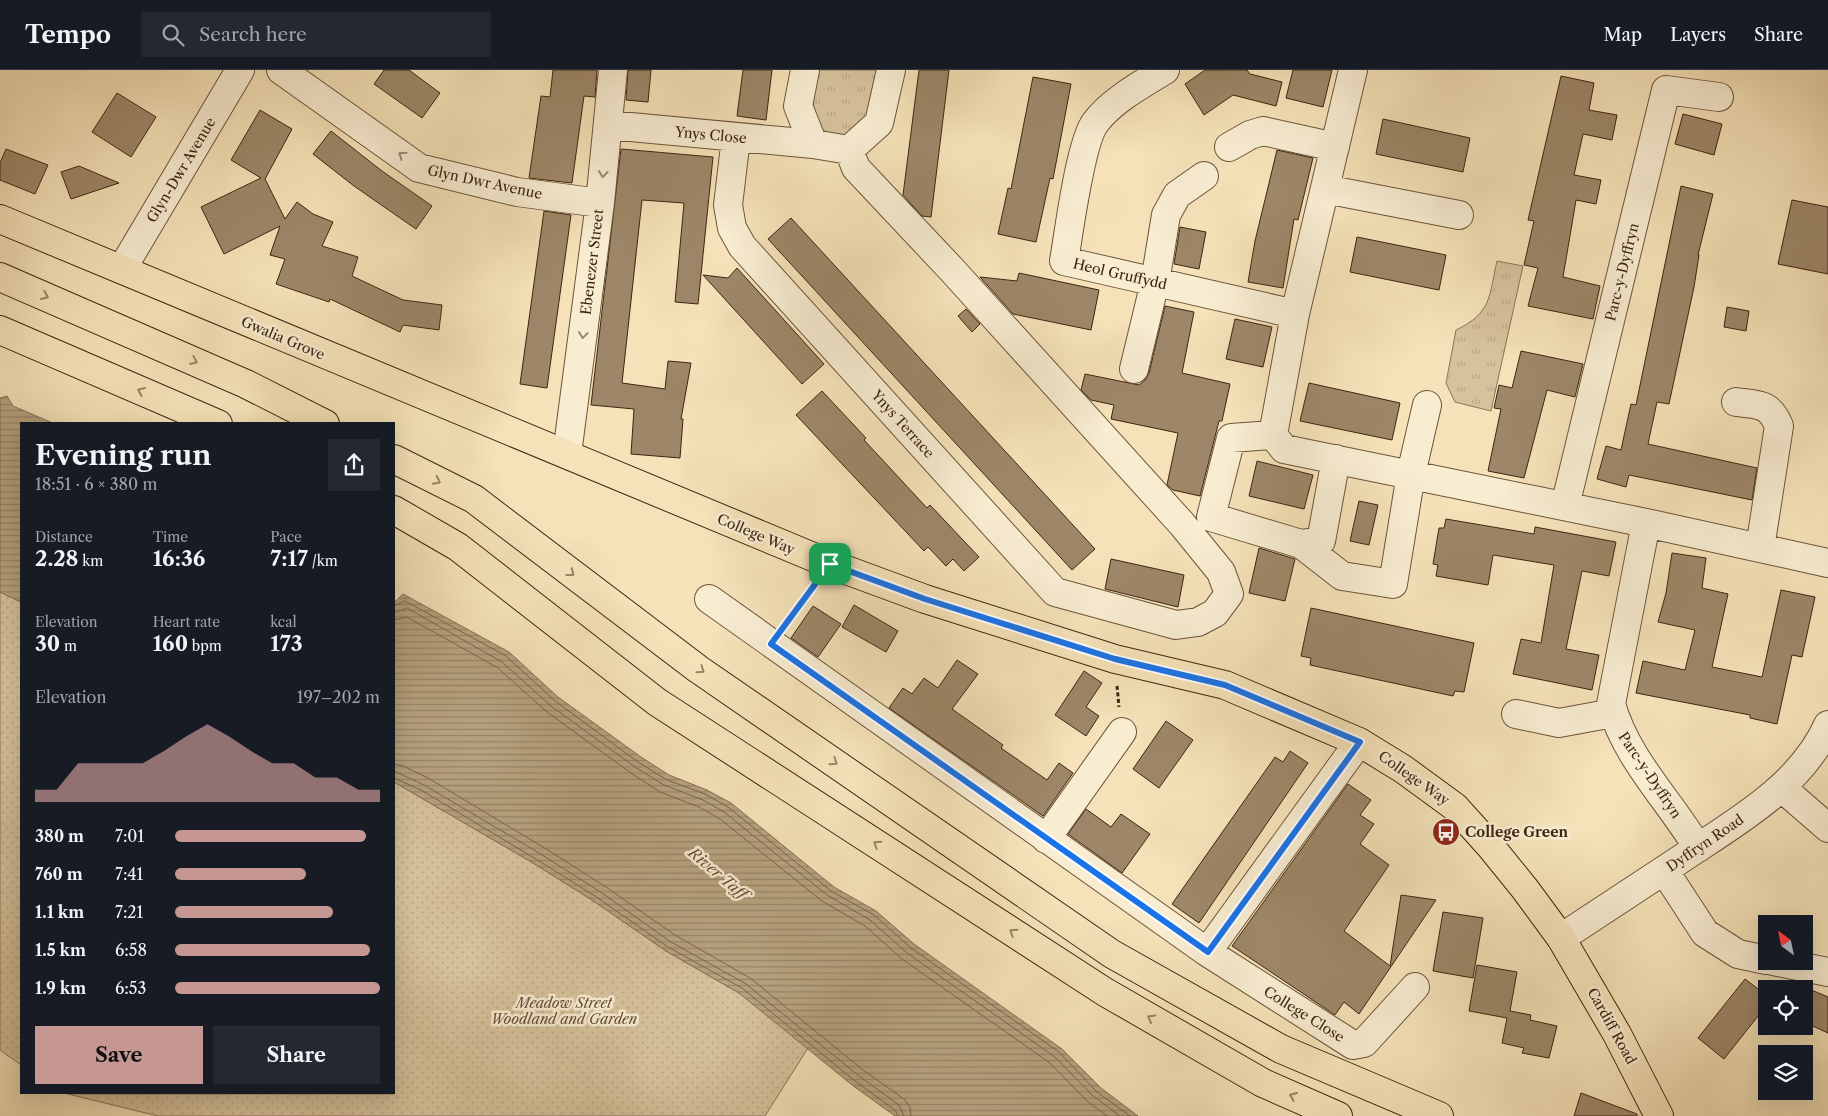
<!DOCTYPE html>
<meta charset="utf-8">
<style>
body{margin:0;font-family:"Libre Caslon Text",serif;background:#242831;color:#f1f3f6;height:100vh;display:flex;flex-direction:column;font-size:19px;white-space:nowrap}
*{box-sizing:border-box;margin:0}
p{font-size:16px;color:#9ea1a6}
.icon{flex:none;width:28px;height:28px;fill:none;stroke:currentColor;stroke-width:2;stroke-linecap:round;stroke-linejoin:round}
.map{position:relative;flex:1;overflow:hidden}
.drawer{position:absolute;left:20px;top:352px;width:375px;height:672px;display:flex;flex-direction:column;background:#171b24;border-radius:0px;box-shadow:0 5px 20px #0002}
.drawer>*{flex:none}
.needle{width:32px;rotate:327deg}
.tools{position:absolute;left:1758px;top:845px;display:grid;gap:10px}
.tools a{display:grid;place-items:center;width:55px;height:55px;border-radius:0px;background:#171b24;box-shadow:0 5px 20px #0002;font-size:25px}
.pin{position:absolute;display:grid;place-items:center;width:42px;height:42px;color:#fff;margin:-21px;border-radius:10px;box-shadow:0 2px 8px #0006}
.round{display:grid;place-items:center;flex:none;width:52px;height:52px;border-radius:0px;background:#242831}
.summary{display:flex;align-items:center;justify-content:space-between;height:85px;padding:0 15px}
h1{font-size:28px;font-weight:700;line-height:38px}
.metrics{display:grid;grid-template-columns:repeat(3,1fr);gap:8px;height:85px;padding:5px 15px}
.metrics div{display:grid;align-content:center}
.metrics b{font-size:21px;font-weight:700}
.metrics small{font-size:14px;font-weight:400}
.metrics p{font-size:14px}
.chart{height:140px;padding:10px 15px}
.chart p{display:flex;justify-content:space-between}
.chart svg{width:100%;height:90px;margin-top:5px;fill:#c59692;opacity:.7}
.cta{display:flex;gap:10px;margin-top:auto;padding:10px 15px}
.cta a{flex:1;height:58px;border-radius:0px;background:#c59692;color:#111;font-size:20px;font-weight:700;line-height:58px;text-align:center}
.cta a+a{background:#242831;color:#f1f3f6}
ul{padding:0 15px;list-style:none;font-size:16px}
li{display:grid;grid-template-columns:80px 60px 1fr;align-items:center;height:38px}
li i{height:12px;border-radius:6px;background:#c59692}
header{display:flex;align-items:center;gap:30px;box-sizing:border-box;height:70px;padding:0 25px;background:#171b24;border-bottom:1px solid #363941}
header strong{font-size:24px}
nav{display:flex;gap:28px;margin-inline-start:auto;font-size:18px}
.search{width:350px;height:45px;background:#242831;display:flex;align-items:center;gap:12px;box-sizing:border-box;padding:0 18px;border-radius:0px;color:#9ea1a6;font-size:19px}
.map>svg:first-child{display:block}
.grass{fill:url(#grass-dots);stroke:#8a7456}
.park{fill:url(#park-tufts);stroke:#8a7456}
.water{fill:url(#water-rules);stroke:#877053}
.lines{fill:none;stroke-linecap:round;stroke-linejoin:round}
.shore{stroke:#7a6448;stroke-width:1}
.building{fill:#9d8768;stroke:#3e2511}
.minor-casing{stroke:#6c543b;stroke-width:30}
.major-casing{stroke:#3e2511;stroke-width:30}
.highway-casing{stroke:#3e2511;stroke-width:30}
.path{stroke:#3e2511;stroke-width:3;stroke-dasharray:4 2.5;stroke-linecap:butt}
.minor{stroke:#f8ecd1;stroke-width:28}
.major{stroke:#f5e2b8;stroke-width:28}
.highway{stroke:#f5e2b8;stroke-width:28}
.oneway{stroke:#9b8871}
.oneway2{stroke:#9a8464}
.route-casing{stroke:#fff;stroke-width:10}
.route{stroke:#1a73e8;stroke-width:6}
.labels{text-anchor:middle;dominant-baseline:central;stroke-width:5;stroke-linejoin:round;paint-order:stroke}
.street-label{font-size:14px;fill:#3e2511;stroke:#f8ecd1}
.poi-label{font-size:14px;font-weight:bold;fill:#3e2511;stroke:#f8ecd1;text-anchor:start}
.park-label{font-size:14px;font-style:italic;fill:#644c34;stroke:#f8ecd1}
.water-label{font-size:15px;font-style:italic;fill:#624a32;stroke:#f8ecd1}
</style>
<header>
<strong>Tempo</strong>
<div class="search"><svg class="icon" aria-label="search" viewBox="0 0 24 24"><circle cx="10" cy="10" r="6"/><path d="M15 15l6 6"/></svg>Search here</div>
<nav><a>Map</a><a>Layers</a><a>Share</a></nav>
</header>
<div class="map">
<svg width="1828" height="1046" viewBox="0 0 1828 1046">
<defs>
<pattern id="grass-dots" width="8" height="8" patternUnits="userSpaceOnUse" patternTransform="scale(1.25)"><rect width="8" height="8" fill="#d6c29c"/><path d="M2 2h.1M6 6h.1" fill="none" stroke="#b9a785" stroke-width="1.8" stroke-linecap="round"/></pattern>
<pattern id="park-tufts" width="24" height="20" patternUnits="userSpaceOnUse" patternTransform="scale(1.25)"><rect width="24" height="20" fill="#d6c29c"/><path d="M3 7l-1-3M5 7V3M7 7l1-3M15 17l-1-3M17 17v-4M19 17l1-3" fill="none" stroke="#b9a785"/></pattern>
<pattern id="water-rules" width="6" height="5" patternUnits="userSpaceOnUse" patternTransform="scale(1.25)"><rect width="6" height="5" fill="#b7a27f"/><path d="M0 2.5h6" fill="none" stroke="#968467"/></pattern>
</defs>
<rect width="100%" height="100%" fill="#f5e2b8"/>
<filter id="stains"><feTurbulence type="fractalNoise" baseFrequency=".004" numOctaves="4"/><feColorMatrix values="0 0 0 0 .2 0 0 0 0 .09 0 0 0 0 .02 0 0 0 .5 -.17"/></filter>
<radialGradient id="worn" r=".72"><stop offset=".6" stop-color="#630" stop-opacity="0"/><stop offset="1" stop-color="#630" stop-opacity=".3"/></radialGradient>
<path class="grass" d="M0,522L21,532V995L0,980Z
M394,712L533,793L592,830L666,881L739,923L808,978L765,1046H158L68,1024H394Z"/>
<path class="park" d="M817,0H883L878,35L847,65L831,66L815,53L813,37Z
M1497,191L1523,196L1491,341L1455,332L1446,313L1456,260C1492,243 1489,226 1497,191Z"/>
<path class="water" d="M7,326L13,336L55,354H21V532L0,522V328Z
M403,524L509,582L558,627L641,687L669,705L707,720L731,733L834,817L876,841L914,874L1062,979L1101,1018L1138,1046H895L852,1015L739,923L666,881L592,830L533,793L394,712V533Z"/>
<g class="lines">
<path class="shore" d="M394,536L405,531L506,586L555,631L638,692L667,710L705,724L728,737L831,821L874,845L911,878L1059,982L1097,1022L1130,1046
M394,543L407,538L502,592L551,636L635,697L664,715L703,730L724,742L827,825L870,850L907,883L1055,987L1093,1026L1120,1046
M394,550L407,547L498,598L547,642L631,703L660,722L699,737L720,749L822,831L865,856L902,889L1050,993L1088,1032L1107,1046
M394,694L403,696L428,708L543,777L603,815L675,865L750,908L863,1000L904,1029L910,1037L911,1046
M394,701L424,715L539,783L599,821L671,872L746,914L859,1006L899,1035L904,1046
M394,708L421,720L536,789L595,826L668,877L742,918L855,1011L895,1040L898,1046"/>
</g>
<path class="building" d="M384,0H409L440,23L422,48L374,14Z
M553,0H597L595,27L584,26L572,113L529,108L541,26L550,27Z
M628,0H651L648,32L626,30Z
M743,0H772L766,50L737,46Z
M919,0H949L931,147L922,146L903,125Z
M1205,0H1247L1250,4L1282,12L1276,36L1233,25L1204,45L1185,14Z
M1293,0H1332L1323,37L1286,28Z
M1561,6L1594,13L1589,40L1617,45L1612,70L1583,64L1574,105L1601,110L1596,134L1576,130L1563,207L1600,216L1593,249L1528,236L1538,198L1524,195L1534,151L1528,150Z
M1033,7L1071,14L1053,109L1050,108L1036,172L998,164L1008,118L1011,119Z
M117,23L156,47L131,87L92,62Z
M260,40L292,59L265,109L285,149L297,132L313,144L333,152L322,176L358,187L352,206L403,230L442,235L439,260L403,255L400,262L330,229L329,232L276,214L285,189L270,185L280,156L224,184L201,137L261,108L231,90Z
M1683,44L1722,54L1714,85L1675,74Z
M1383,49L1470,68L1463,102L1376,84Z
M331,61L382,101L432,136L416,159L354,116L313,84Z
M6,79L48,95L35,124L0,110V93Z
M621,79L713,87L698,234L675,232L684,133L642,130L622,313L665,319L668,291L691,293L681,349H683L680,388L631,384L634,339L591,335Z
M1277,80L1313,88L1298,150L1294,149L1283,218L1248,212L1255,171Z
M79,96L119,113L71,129L61,102Z
M1681,116L1713,124L1698,185H1699L1694,217L1669,334L1657,332L1648,374L1757,398L1752,430L1629,405L1626,417L1597,409L1606,376L1621,380L1631,334L1636,335Z
M1792,130L1828,137V204L1778,194Z
M544,141L571,145L547,318L520,314Z
M791,148L1095,479L1072,500L768,169Z
M1180,157L1206,162L1199,199L1174,194Z
M1357,167L1446,185L1439,220L1350,202Z
M737,198L824,294L802,314L703,205L728,208Z
M1019,203L1099,220L1091,260L1013,244L980,207L1017,211Z
M1165,236L1194,242L1182,303L1230,314L1222,351H1219L1200,426L1173,420L1167,415L1178,363L1111,349L1114,335L1091,330L1081,320L1085,304L1139,315L1145,310L1149,303Z
M1727,237L1749,241L1746,261L1724,257Z
M966,239L980,254L972,262L958,246Z
M1235,249L1272,257L1263,297L1226,289Z
M1521,281L1583,294L1575,327L1547,320L1524,408L1488,401L1501,339L1494,338L1499,315L1512,318Z
M1309,313L1400,333L1392,370L1300,351Z
M822,321L866,368L864,370L927,438L930,435L979,487L964,501L953,489L946,496L928,477L924,481L796,345Z
M1257,391L1313,405L1304,439L1249,426Z
M1359,431L1378,435L1369,475L1350,471Z
M1446,449L1534,464L1535,457L1616,472L1609,506L1582,501L1566,579L1599,585L1592,620L1513,604L1521,569L1541,573L1554,495L1493,485L1488,515L1436,506L1438,495L1433,494L1439,458H1444Z
M1259,478L1295,489L1285,531L1249,523Z
M1672,483L1706,488L1702,518L1728,524L1712,597L1762,607L1781,520L1815,527L1802,587L1792,585L1777,654L1750,648V645L1636,623L1643,591L1685,600L1695,560L1658,552L1666,523Z
M1111,489L1184,505L1178,537L1105,519Z
M854,535L898,561L886,582L842,557Z
M813,536L841,554L818,587L791,568Z
M1311,538L1474,573L1464,622L1455,621L1453,626L1310,595L1311,588L1301,586Z
M957,590L978,604L952,639L1003,675L1001,678L1047,710L1059,693L1073,703L1043,746L889,638L903,618L912,624L924,608L938,618Z
M1084,601L1102,613L1086,637L1099,646L1086,666L1055,645Z
M1166,651L1193,670L1159,718L1133,699Z
M1290,681L1308,693L1199,853L1172,834L1275,687L1283,692Z
M1348,714L1371,730L1360,745L1374,754L1360,774L1389,795L1344,861L1390,896L1401,825L1436,830L1359,944L1344,932L1335,945L1232,876Z
M1086,739L1111,757L1121,744L1150,764L1122,803L1068,764Z
M1443,842L1483,848L1473,908L1433,901Z
M1477,895L1517,902L1510,941L1531,945L1530,950L1557,956L1549,988L1522,983L1524,978L1502,973L1507,948L1469,941Z
M1745,909L1766,925V936L1724,989L1698,968Z
M1804,917L1828,927V963L1804,952Z
M1581,1023L1637,1044V1046H1574Z"/>
<g class="lines">
<g class="minor-casing">
<path id="minor" d="M281,0L419,98L517,122L600,133
M805,0L798,36L813,74
M1165,0C1142,14 1111,31 1095,53C1080,74 1069,162 1064,191L1295,244
M1353,0L1295,244L1273,365L1284,379L1646,453L1611,634C1626,688 1669,730 1698,778
M609,55L813,74L849,80L879,53L891,0
M736,68L728,135L732,158L742,176L1055,522L1176,555L1198,552L1215,543L1229,524L1221,502L1182,454L953,201L856,98L849,80
M1229,77L1250,65L1263,61L1335,77
M1325,119L1459,145
M122,199L240,0
M1134,299L1155,212L1166,145L1177,125L1204,106
M1736,332C1758,335 1769,332 1779,356L1760,478
M1273,365L1231,368L1211,447L1301,474L1321,471L1336,389
M567,384L600,133L613,0
M1565,436L1666,20L1719,27
M1646,453L1828,493
M1301,474L1342,506L1393,514L1411,404L1427,335
M709,529L1207,882L1353,975L1364,973L1415,917
M1516,644L1559,653L1613,643
M1782,718L1828,758
M1046,769L1122,662
M1664,800L1705,863L1738,884L1766,890
M1561,868C1601,842 1641,815 1681,789C1736,752 1800,717 1828,655
M1207,882L1359,672
M1773,891L1828,902"/>
</g>
<g class="major-casing">
<path id="major" d="M0,149L830,494L925,529L1115,589L1225,615L1359,672L1403,699L1455,737L1491,777L1525,819L1561,868L1617,964L1659,1046"/>
</g>
<g class="highway-casing">
<path id="highway" d="M0,207L246,314L325,354
M0,260L218,354
M394,389L474,429L698,599L1112,884L1281,979L1439,1046
M394,440L458,477L657,632L1105,922L1263,1013L1338,1046"/>
</g>
<path class="path" d="M786,552L814,515
M1117,616L1119,637"/>
<use href="#minor" class="minor"/>
<use href="#major" class="major"/>
<use href="#highway" class="highway"/>
</g>
<defs><path id="oneway-chevron" d="M-2-3.5L2.5 0L-2 3.5" fill="none" stroke-width="1.6" stroke-linecap="round" stroke-linejoin="round" transform="scale(1.25)"/></defs>
<g class="oneway">
<use href="#oneway-chevron" transform="translate(402 85) rotate(-145)"/>
<use href="#oneway-chevron" transform="translate(603 104) rotate(96)"/>
<use href="#oneway-chevron" transform="translate(583 265) rotate(97)"/>
</g>
<g class="oneway2">
<use href="#oneway-chevron" transform="translate(45 226) rotate(23)"/>
<use href="#oneway-chevron" transform="translate(194 291) rotate(23)"/>
<use href="#oneway-chevron" transform="translate(141 321) rotate(-157)"/>
<use href="#oneway-chevron" transform="translate(437 411) rotate(27)"/>
<use href="#oneway-chevron" transform="translate(571 503) rotate(37)"/>
<use href="#oneway-chevron" transform="translate(701 600) rotate(35)"/>
<use href="#oneway-chevron" transform="translate(834 692) rotate(35)"/>
<use href="#oneway-chevron" transform="translate(877 774) rotate(-147)"/>
<use href="#oneway-chevron" transform="translate(1013 862) rotate(-147)"/>
<use href="#oneway-chevron" transform="translate(1151 948) rotate(-150)"/>
<use href="#oneway-chevron" transform="translate(1293 1026) rotate(-156)"/>
</g>
<g class="lines">
<g class="route-casing">
<path id="route" d="M830,494L925,529L1115,589L1225,615L1360,672L1208,882L771,574Z"/>
</g>
<use href="#route" class="route"/>
</g>
<defs>
<g id="bus-disc" transform="scale(1.4375)"><circle r="9.5" fill="#8f2418" stroke="#f8ecd1"/><path d="M-5-6H5V4H4V6H2V4H-2V6H-4V4H-5ZM-3.5-4V0h7V-4ZM-3.5 1.2v1.5H-2V1.2ZM2 1.2v1.5H3.5V1.2Z" fill="#fff"/></g>
</defs>
<g fill-rule="evenodd">
<use href="#bus-disc" x="1446" y="762"/>
</g>
<g class="labels">
<g class="street-label">
<text transform="translate(711 65) rotate(5)">Ynys Close</text>
<text transform="translate(181 100) rotate(-59)">Glyn-Dwr Avenue</text>
<text transform="translate(485 112) rotate(12)">Glyn Dwr Avenue</text>
<text transform="translate(592 192) rotate(-83)">Ebenezer Street</text>
<text transform="translate(1622 202) rotate(-76)">Parc-y-Dyffryn</text>
<text transform="translate(1120 204) rotate(13)">Heol Gruffydd</text>
<text transform="translate(283 268) rotate(23)">Gwalia Grove</text>
<text transform="translate(903 354) rotate(48)">Ynys Terrace</text>
<text transform="translate(756 464) rotate(23)">College Way</text>
<text transform="translate(1650 705) rotate(56)">Parc-y-Dyffryn</text>
<text transform="translate(1414 708) rotate(35)">College Way</text>
<text transform="translate(1705 773) rotate(-34)">Dyffryn Road</text>
<text transform="translate(1304 944) rotate(32)">College Close</text>
<text transform="translate(1612 956) rotate(61)">Cardiff Road</text>
</g>
<g class="poi-label">
<text x="1465" y="762">College Green</text>
</g>
<g class="park-label">
<text x="564" y="933">Meadow Street<tspan x="564" dy="16">Woodland and Garden</tspan></text>
</g>
<g class="water-label">
<text transform="translate(718 803) rotate(40)">River Taff</text>
</g>
</g>
<rect width="100%" height="100%" filter="url(#stains)"/>
<rect width="100%" height="100%" fill="url(#worn)"/>
</svg>
<div class="tools">
<a><svg class="needle" viewBox="-14 -14 28 28"><path d="M0-13l5 13h-10z" fill="#e53935"/><path d="M0 13l5-13h-10z" fill="#9ea1a6"/></svg></a>
<a><svg class="icon" aria-label="locate" viewBox="0 0 24 24"><circle cx="12" cy="12" r="6"/><path d="M12 2v4M12 18v4M2 12h4M18 12h4"/></svg></a>
<a><svg class="icon" aria-label="layers" viewBox="0 0 24 24"><path d="M12 4l9 5-9 5-9-5zM3 14l9 5 9-5"/></svg></a>
</div>
<div class="pin" style="left:830px;top:494px;background:#1e9e55"><svg class="icon" aria-label="arrive" viewBox="0 0 24 24"><path d="M6 21V4h12l-3 4 3 4H6"/></svg></div>
<section class="drawer">
<div class="summary"><div><h1>Evening run</h1><p>18:51 · 6 × 380 m</p></div><a class="round"><svg class="icon" aria-label="share" viewBox="0 0 24 24"><path d="M12 15V3M7 8l5-5 5 5M5 13v7h14v-7"/></svg></a></div>
<div class="metrics">
<div><p>Distance</p><b>2.28<small> km</small></b></div>
<div><p>Time</p><b>16:36</b></div>
<div><p>Pace</p><b>7:17<small> /km</small></b></div>
</div>
<div class="metrics">
<div><p>Elevation</p><b>30<small> m</small></b></div>
<div><p>Heart rate</p><b>160<small> bpm</small></b></div>
<div><p>kcal</p><b>173</b></div>
</div>
<div class="chart"><p><span>Elevation</span>197–202 m</p>
<svg viewBox="0 0 160 44" preserveAspectRatio="none"><path d="M0 44V38L10 38L20 25L30 25L40 25L50 25L60 19L70 12L80 6L90 12L100 19L110 25L120 25L130 32L140 32L150 38L160 38V44z"/></svg>
</div>
<ul>
<li><b>380 m</b>7:01<i style="width:93%"></i></li>
<li><b>760 m</b>7:41<i style="width:64%"></i></li>
<li><b>1.1 km</b>7:21<i style="width:77%"></i></li>
<li><b>1.5 km</b>6:58<i style="width:95%"></i></li>
<li><b>1.9 km</b>6:53<i style="width:100%"></i></li>
</ul>
<div class="cta"><a>Save</a><a>Share</a></div>
</section>
</div>
